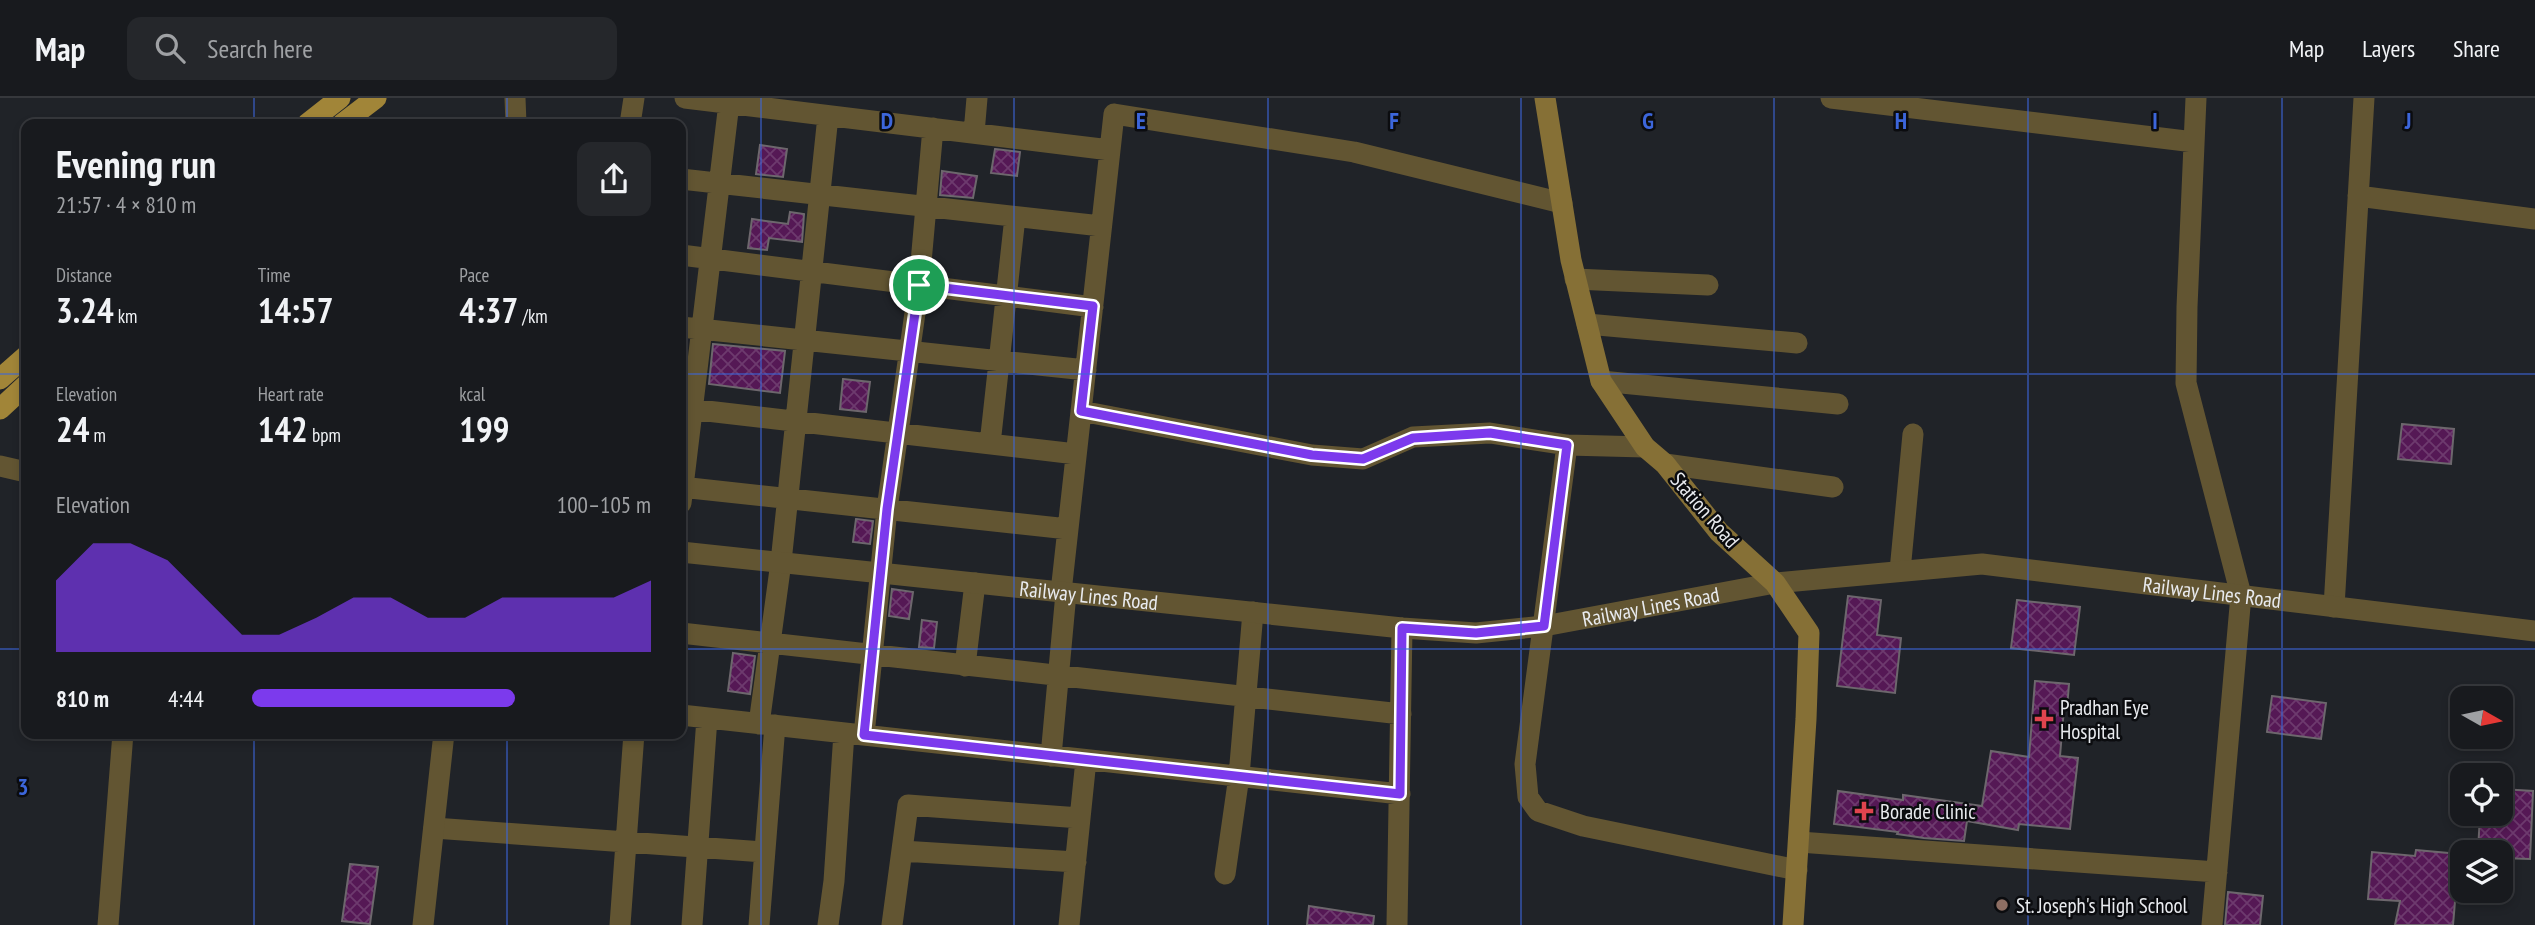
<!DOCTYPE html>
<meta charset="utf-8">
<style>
body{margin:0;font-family:"PT Sans Narrow",sans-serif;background:#25272b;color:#f1f3f6;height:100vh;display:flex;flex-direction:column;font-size:26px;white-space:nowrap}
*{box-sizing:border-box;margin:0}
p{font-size:23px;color:#9fa1a4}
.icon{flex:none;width:38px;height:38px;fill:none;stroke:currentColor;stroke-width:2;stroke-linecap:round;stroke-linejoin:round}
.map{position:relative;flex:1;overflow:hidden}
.panel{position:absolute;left:21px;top:21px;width:665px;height:620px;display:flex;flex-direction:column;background:#181a1e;border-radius:14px;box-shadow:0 4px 10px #0003,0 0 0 2px #36383c}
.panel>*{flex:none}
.needle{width:46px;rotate:99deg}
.controls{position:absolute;left:2450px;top:588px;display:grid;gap:14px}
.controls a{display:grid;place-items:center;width:63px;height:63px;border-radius:14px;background:#181a1e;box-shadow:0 4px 10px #0003,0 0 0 2px #36383c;font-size:35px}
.pin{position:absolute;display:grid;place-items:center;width:60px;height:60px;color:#fff;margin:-30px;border:4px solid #fff;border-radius:50%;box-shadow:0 2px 7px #0007}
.round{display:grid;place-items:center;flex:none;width:74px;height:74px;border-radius:14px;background:#25272b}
.summary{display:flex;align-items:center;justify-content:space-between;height:119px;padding:0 35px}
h1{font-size:38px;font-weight:600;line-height:52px}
.metrics{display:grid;grid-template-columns:repeat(3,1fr);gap:10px;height:119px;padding:7px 35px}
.metrics div{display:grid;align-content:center}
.metrics b{font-size:35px;font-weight:600}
.metrics small{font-size:19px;font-weight:400}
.metrics p{font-size:19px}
.chart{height:196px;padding:14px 35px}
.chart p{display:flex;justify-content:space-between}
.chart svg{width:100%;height:126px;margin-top:7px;fill:#7c3aed;opacity:.7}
ul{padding:0 35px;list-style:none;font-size:23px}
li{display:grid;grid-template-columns:112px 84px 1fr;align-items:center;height:52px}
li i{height:18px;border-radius:9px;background:#7c3aed}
header{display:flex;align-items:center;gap:42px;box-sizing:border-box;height:98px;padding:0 35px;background:#181a1e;border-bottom:2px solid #36383c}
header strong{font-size:33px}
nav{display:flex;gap:38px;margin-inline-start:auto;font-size:24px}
.search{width:490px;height:63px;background:#25272b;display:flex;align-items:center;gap:18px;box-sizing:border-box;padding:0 24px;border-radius:14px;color:#9fa1a4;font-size:26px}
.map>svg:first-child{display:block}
.building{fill:url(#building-cross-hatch);stroke:#6d676d;stroke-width:2}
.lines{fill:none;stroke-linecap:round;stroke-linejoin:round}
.minor{stroke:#625532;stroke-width:21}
.tertiary{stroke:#625532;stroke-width:21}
.secondary{stroke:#867036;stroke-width:21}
.primary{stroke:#a18538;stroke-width:21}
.route-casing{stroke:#fff;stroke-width:14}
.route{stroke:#7c3aed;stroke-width:9}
.grid{fill:none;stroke:#3c66db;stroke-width:2;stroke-opacity:0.55}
.health-dot{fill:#e0444e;stroke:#0b0c0f;stroke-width:2.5}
.education-dot{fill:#8d6e63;stroke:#0b0c0f;stroke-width:2.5}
.labels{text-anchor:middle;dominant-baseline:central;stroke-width:5;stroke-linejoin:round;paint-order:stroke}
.street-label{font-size:21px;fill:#e9ebef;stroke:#0b0c0f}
.poi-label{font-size:21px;fill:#e9ebef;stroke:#0b0c0f;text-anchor:start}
.grid-label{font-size:23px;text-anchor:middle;font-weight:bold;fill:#3c66db;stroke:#0b0c0f;stroke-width:5;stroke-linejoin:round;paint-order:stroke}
</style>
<header>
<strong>Map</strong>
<div class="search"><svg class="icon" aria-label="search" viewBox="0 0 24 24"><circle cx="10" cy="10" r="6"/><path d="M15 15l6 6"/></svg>Search here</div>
<nav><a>Map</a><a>Layers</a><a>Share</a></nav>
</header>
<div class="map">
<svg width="2535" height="827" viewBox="0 0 2535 827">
<defs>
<pattern id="building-cross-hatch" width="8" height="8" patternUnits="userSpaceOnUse" patternTransform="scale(1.75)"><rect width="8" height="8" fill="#551855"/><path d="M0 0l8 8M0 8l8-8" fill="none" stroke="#6d3a6e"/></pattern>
</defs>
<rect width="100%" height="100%" fill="#202328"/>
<path class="building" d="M760,47L787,51L783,79L756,76Z
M995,51L1020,54L1017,78L991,75Z
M942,73L977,78L973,100L940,97Z
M790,114L804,116L802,144L769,140L767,152L748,150L752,121L788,126Z
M713,246L785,253L780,295L709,286Z
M843,281L870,284L866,314L840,311Z
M2402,326L2454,331L2451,366L2398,361Z
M856,421L873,423L870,446L853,444Z
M892,491L913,494L909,521L889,518Z
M1848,498L1881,502L1877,537L1901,540L1895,595L1837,588Z
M2017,502L2080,509L2074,557L2011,550Z
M922,522L937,524L934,550L919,549Z
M733,555L755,558L750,596L728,593Z
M2035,583L2069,586L2067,610H2064L2060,658L2078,660L2070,731L2019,726L2018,732L1967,723L1964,743L1924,740L1897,736L1898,734L1834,726L1838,693L1903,702V697L1982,708L1991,653L2029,659Z
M2272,598L2326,605L2321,641L2267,634Z
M2501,691L2533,693L2530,761L2501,760V754H2478L2480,716H2501Z
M2416,752L2459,756L2453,827H2395L2400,803L2368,801L2372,754L2415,758Z
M350,766L378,769L370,826L342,823Z
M2228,794L2263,798L2260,827H2225Z
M1309,808L1374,818L1373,827H1307Z"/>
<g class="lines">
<path class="minor" d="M685,0L1110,52
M1831,0L2194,44
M2196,0L2187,209L2186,285L2241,497L2212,827
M630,26L634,0
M974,35L977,0
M681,81L1101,128
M2358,98L2535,121
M681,157L1093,209
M1575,181L1708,187
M1587,226L1797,245
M681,229L1086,272
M1601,283L1838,306
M681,310L1076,356
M1081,313L1312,357L1363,361L1413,339L1490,335L1567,347L1645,349
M990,346L1015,119
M1567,347L1525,666L1528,699L1538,713L1583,728L1797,772
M1665,366L1833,389
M0,368L26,374
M681,389L1068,431
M681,405L729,5
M1900,473L1913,336
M1061,494L1114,16L1354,54L1562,105
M2334,509L2364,0
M681,535L1401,616
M965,568L975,485
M681,617L1400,696
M759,626L781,464L828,18
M864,637L887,411L919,187L933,30
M1051,658L1066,495
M434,730L764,754
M1799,744L2217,774
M902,753L1076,764
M1225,776L1239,678L1253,514
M108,827L123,635
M620,827L634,635
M692,827L707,620
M759,827L775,627
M828,827L834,783L844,635
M892,827L908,707L1080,720
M1069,827L1086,662
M1397,827L1402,530"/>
<g class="tertiary">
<path d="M515,0L516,26"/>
<path id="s1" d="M681,454L1402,530L1476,535L1544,528L1775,485L1982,466L2535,533"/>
<path d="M423,827L444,635"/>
</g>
<path class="secondary" d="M1545,0L1571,162L1601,283L1645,349L1665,366L1719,434L1775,485L1809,535L1806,621L1793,827"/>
<path class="primary" d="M307,26L340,0
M342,26L376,0
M0,281L26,258
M0,311L26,287"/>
</g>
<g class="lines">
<g class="route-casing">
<path id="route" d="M919,187L1093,208L1081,313L1312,357L1363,361L1413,340L1490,335L1567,347L1544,528L1476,535L1402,530L1400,696L864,637L887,411Z"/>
</g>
<use href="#route" class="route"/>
</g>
<path class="grid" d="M254,0V26M507,0V26M761,0V827M1014,0V827M1268,0V827M1521,0V827M1774,0V827M2028,0V827M2282,0V827M0,276H26M681,276H2535M0,551H26M681,551H2535M254,635V827M507,635V827"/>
<g class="health-dot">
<path d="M2040.5 610.5h7v7h7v7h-7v7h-7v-7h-7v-7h7z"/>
<path d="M1860.5 702.5h7v7h7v7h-7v7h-7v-7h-7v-7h7z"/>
</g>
<circle class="education-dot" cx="2002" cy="807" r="7"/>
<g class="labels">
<g class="street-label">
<text transform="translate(1705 412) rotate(49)">Station Road</text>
<text stroke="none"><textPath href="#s1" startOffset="1542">Railway Lines Road</textPath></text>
<text stroke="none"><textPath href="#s1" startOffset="410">Railway Lines Road</textPath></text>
<text stroke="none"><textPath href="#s1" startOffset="976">Railway Lines Road</textPath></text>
</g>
<g class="poi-label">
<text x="2060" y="609">Pradhan Eye<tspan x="2060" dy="24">Hospital</tspan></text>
<text x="1880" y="713">Borade Clinic</text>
<text x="2016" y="807">St. Joseph's High School</text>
</g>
</g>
<g class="grid-label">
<text x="887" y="31">D</text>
<text x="1141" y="31">E</text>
<text x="1394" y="31">F</text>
<text x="1648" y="31">G</text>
<text x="1901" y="31">H</text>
<text x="2155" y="31">I</text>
<text x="2408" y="31">J</text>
<text x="23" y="697">3</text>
</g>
</svg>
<div class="controls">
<a><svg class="needle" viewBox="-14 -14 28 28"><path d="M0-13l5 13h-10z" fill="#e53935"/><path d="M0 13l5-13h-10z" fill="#9fa1a4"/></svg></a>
<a><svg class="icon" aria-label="locate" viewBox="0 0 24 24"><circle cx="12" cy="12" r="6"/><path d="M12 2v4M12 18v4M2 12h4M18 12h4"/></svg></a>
<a><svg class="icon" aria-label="layers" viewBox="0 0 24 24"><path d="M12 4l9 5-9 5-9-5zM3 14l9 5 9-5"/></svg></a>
</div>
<div class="pin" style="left:919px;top:187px;background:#1e9e55"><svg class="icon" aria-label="arrive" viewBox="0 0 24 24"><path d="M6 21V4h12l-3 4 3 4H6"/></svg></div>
<section class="panel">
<div class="summary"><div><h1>Evening run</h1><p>21:57 · 4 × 810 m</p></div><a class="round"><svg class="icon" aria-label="share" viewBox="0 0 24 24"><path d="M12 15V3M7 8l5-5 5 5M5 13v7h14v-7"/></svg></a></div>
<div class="metrics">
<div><p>Distance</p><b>3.24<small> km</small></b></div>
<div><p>Time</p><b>14:57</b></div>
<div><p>Pace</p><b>4:37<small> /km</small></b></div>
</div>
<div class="metrics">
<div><p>Elevation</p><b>24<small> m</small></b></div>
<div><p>Heart rate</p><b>142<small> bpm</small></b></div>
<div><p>kcal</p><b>199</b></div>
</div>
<div class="chart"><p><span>Elevation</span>100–105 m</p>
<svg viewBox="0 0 160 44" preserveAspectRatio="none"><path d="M0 44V19L10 6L20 6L30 12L40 25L50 38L60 38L70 32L80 25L90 25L100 32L110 32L120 25L130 25L140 25L150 25L160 19V44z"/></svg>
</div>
<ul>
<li><b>810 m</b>4:44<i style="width:66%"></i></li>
</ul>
</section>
</div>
